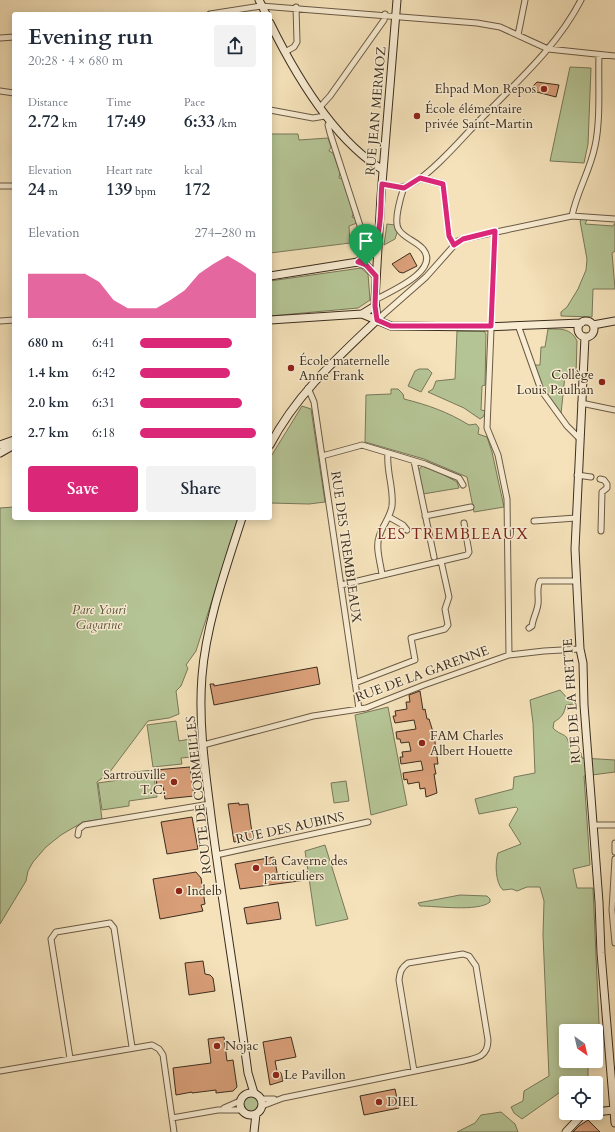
<!DOCTYPE html>
<meta charset="utf-8">
<style>
body{margin:0;font-family:Cardo,serif;background:#f2f2f3;color:#1f2937;height:100vh;display:flex;flex-direction:column;font-size:15px;white-space:nowrap}
*{box-sizing:border-box;margin:0}
p{font-size:13px;color:#747a83}
.icon{flex:none;width:22px;height:22px;fill:none;stroke:currentColor;stroke-width:2;stroke-linecap:round;stroke-linejoin:round}
.map{position:relative;flex:1;overflow:hidden}
.drawer{position:absolute;left:12px;top:12px;width:260px;height:508px;display:flex;flex-direction:column;background:#fff;border-radius:4px;box-shadow:0 2px 10px #0003}
.drawer>*{flex:none}
.needle{width:26px;rotate:146deg}
.buttons{position:absolute;left:559px;top:1024px;display:grid;gap:8px}
.buttons a{display:grid;place-items:center;width:44px;height:44px;border-radius:4px;background:#fff;box-shadow:0 2px 10px #0003;font-size:20px}
.pin{position:absolute;display:grid;place-items:center;width:34px;height:34px;color:#fff;margin:-41px -17px;border-radius:50% 50% 50% 0;rotate:-45deg;box-shadow:0 0 4px #0007}
.pin .icon{rotate:45deg}
.round{display:grid;place-items:center;flex:none;width:42px;height:42px;border-radius:4px;background:#f2f2f3}
.headline{display:flex;align-items:center;justify-content:space-between;height:68px;padding:0 16px}
h1{font-size:22px;font-weight:700;line-height:30px}
.metrics{display:grid;grid-template-columns:repeat(3,1fr);gap:6px;height:68px;padding:4px 16px}
.metrics div{display:grid;align-content:center}
.metrics b{font-size:17px;font-weight:700}
.metrics small{font-size:11px;font-weight:400}
.metrics p{font-size:11px}
.chart{height:112px;padding:8px 16px}
.chart p{display:flex;justify-content:space-between}
.chart svg{width:100%;height:72px;margin-top:4px;fill:#db2777;opacity:.7}
.primary-button{display:flex;gap:8px;margin-top:auto;padding:8px 16px}
.primary-button a{flex:1;height:46px;border-radius:4px;background:#db2777;color:#fff;font-size:16px;font-weight:700;line-height:46px;text-align:center}
.primary-button a+a{background:#f2f2f3;color:#1f2937}
ul{padding:0 16px;list-style:none;font-size:13px}
li{display:grid;grid-template-columns:64px 48px 1fr;align-items:center;height:30px}
li i{height:10px;border-radius:5px;background:#db2777}
.map>svg:first-child{display:block}
.green{fill:#b5c495;stroke:#78785a}
.building{fill:#d99f79;stroke:#3b2d1e}
.lines{fill:none;stroke-linecap:round;stroke-linejoin:round}
.street-casing{stroke:#6a5a45;stroke-width:7}
.secondary-casing{stroke:#3b2d1e;stroke-width:9}
.street{stroke:#f8ecd2;stroke-width:5}
.secondary{stroke:#f8ecd2;stroke-width:7}
.route-casing{stroke:#fff;stroke-width:8}
.route{stroke:#db2777;stroke-width:5}
.poi-dot{fill:#8f2418;stroke:#f8ecd2;stroke-width:1.5}
.labels{text-anchor:middle;dominant-baseline:central;stroke-width:3;stroke-linejoin:round;paint-order:stroke}
.poi-label{font-size:13px;fill:#3b2d1e;stroke:#f8ecd2;text-anchor:start}
.street-label{font-size:13px;fill:#3b2d1e;stroke:#f8ecd2}
.park-label{font-size:13px;font-style:italic;fill:#5a533c;stroke:#f8ecd2}
.quarter-label{font-size:15px;letter-spacing:1px;fill:#7a1f14;stroke:#f8ecd2}
</style>
<div class="map">
<svg width="615" height="1132" viewBox="0 0 615 1132">
<rect width="100%" height="100%" fill="#f5e2ba"/>
<filter id="stains"><feTurbulence type="fractalNoise" baseFrequency=".005" numOctaves="4"/><feColorMatrix values="0 0 0 0 .2 0 0 0 0 .09 0 0 0 0 .02 0 0 0 .5 -.17"/></filter>
<radialGradient id="worn" r=".72"><stop offset=".6" stop-color="#630" stop-opacity="0"/><stop offset="1" stop-color="#630" stop-opacity=".3"/></radialGradient>
<path class="green" d="M570,67L591,68L588,144L584,163L550,161Z
M270,134H298L299,140L328,138L331,147L329,151L333,153L340,173L339,178L343,179L354,212L352,217L356,219L357,223L349,226L350,243L270,253Z
M582,219L587,220L585,224L613,226L615,223V251L612,253L615,289H593L592,317L561,316V312L567,307L578,289L586,270L587,259L580,221Z
M387,224L395,225L397,233L395,239L384,245Z
M361,268L368,274L370,300L358,308L270,316V281Z
M548,329C561,329 571,328 577,341L576,376L565,375L561,414L543,390L533,365H540L541,347H545Z
M457,331H484L486,334L485,385L482,386L481,410L486,411L483,417L480,419L464,408L428,392L433,389L436,381L455,379Z
M419,369H428L432,373L421,392L408,386L415,371Z
M391,389H398L403,394L404,399C428,405 448,412 469,425L476,424L479,428L478,434L487,437L492,452L504,507L474,512L467,477L424,459L365,442L366,395L391,394Z
M302,406L311,409L325,502L309,504L270,503V458Z
M422,466L435,470L457,482L459,488L423,494L417,472Z
M14,507V518H238L196,651L186,665L188,668L181,686L176,691L179,714L169,718L148,721L109,773L97,782L102,819L83,822L61,835L46,847L33,862L28,871L26,881L0,924V508Z
M560,690L568,699L573,700L574,704L566,705C564,714 562,717 554,722L553,728C564,739 567,729 570,751L581,753L582,758L615,760V772L584,776L590,865L573,869L577,888H593L600,1046L596,1049V1031H566V1061H588V1077L576,1083H566V1088L522,1119L514,1113L511,1107L523,1101L524,1091L549,1076L543,935L544,901L540,887H527L517,891L512,889L503,890C495,883 495,862 498,853L521,844L509,825L518,809L516,807L479,814L475,799L513,789L514,777L535,773L533,723L530,700Z
M388,707L407,805L371,815L355,715Z
M176,721L179,741L190,739L192,757L181,758L182,764L153,767L147,725Z
M153,770L157,797L129,801V806L102,810L98,783L126,779L125,773Z
M346,781L349,801L334,803L331,783Z
M325,845L348,919L316,926L305,851Z
M460,895L487,896L490,899V902C478,912 436,906 420,906L418,903Z
M243 1104a8 8 0 1 1 16 0a8 8 0 1 1-16 0Z
M501,1112L515,1124L518,1132H457L475,1123L481,1115Z"/>
<path class="building" d="M537,82L559,85L556,97L529,90Z
M410,253L417,266L403,273L399,272L392,264Z
M317,667L320,684L214,705L210,684H214V686Z
M420,691L423,710L425,709L427,719H429L434,735L438,764H434L436,774H434L437,793L426,797L425,788L420,789L419,782L408,784L407,779L404,780L403,773L423,770L421,761L401,764L400,757H403L402,752L411,751L409,742L401,743L400,739H397L396,732L416,729L414,720L395,723L393,716H396L395,711L407,709L406,702H410L409,695Z
M190,767L194,796L165,799L163,786H157L155,770Z
M239,803V805L248,804L253,840L234,842L228,804Z
M192,817L198,849L167,854L161,822Z
M274,857L278,877L305,872L306,880L240,889L235,864Z
M196,872L201,878L205,904L201,905L203,911L160,919L153,879Z
M278,902L281,919L247,924L244,908Z
M203,961L205,974L210,975L213,978L215,991L189,995L185,963Z
M224,1037L227,1061L233,1060L237,1087L233,1091L216,1093V1090L192,1093V1092L176,1095L173,1068L211,1063L208,1039Z
M291,1037L296,1057L275,1061L277,1071L281,1073L283,1081L270,1085L263,1042Z
M395,1089L399,1108L364,1115L360,1096Z
M588,1120L600,1132H573L579,1126Z"/>
<g class="lines">
<g class="street-casing">
<path id="street" d="M210,14L261,6L477,23L500,27L548,49L615,56
M518,35L525,0
M0,38L14,37
M285,52L294,47L297,42L296,7
M0,91L14,93
M320,107L330,96L384,20L385,14
M270,110L313,118L325,116
M330,122L328,125L330,133L365,241
M420,178L443,184L449,236L454,245
M382,184C392,186 402,189 411,184C429,176 459,142 473,127C511,87 556,49 581,0
M0,186H14
M572,216C577,191 590,171 595,146C601,119 598,83 599,55
M495,231L487,428L498,455L507,499L509,655
M375,300C389,292 441,271 423,249C416,241 404,238 399,230C393,222 401,196 404,187
M377,320L426,277L458,241L463,239L572,216L615,219
M0,321L14,320
M518,325L541,390L567,426L579,438
M308,388L314,402L359,709
M581,403L615,410
M322,456L362,445L425,464L459,478L463,485
M414,461L434,557
M577,475L591,477
M600,479L604,480L607,484V488L602,492L601,531
M425,516L471,507
M389,517L403,525L407,530
M534,521L576,518
M382,575C381,564 375,548 379,537C382,526 390,518 392,506C394,488 386,471 388,453
M341,585L467,555L469,552L464,523
M529,628L532,626C533,618 537,612 538,604C539,596 536,588 540,581H576
M355,683L415,660L411,638L445,629L448,625L445,609L449,597L441,561
M203,745L313,716L366,708L424,685L509,655L544,651L580,649
M593,825H615
M78,835L79,829L84,825L210,804
M615,843V852
M216,855L368,822
M615,859L612,910L615,943
M70,1058L51,939L56,932L110,923L114,928L132,1047
M0,1071L152,1045L159,1049L163,1055L174,1132
M261,1099H274
M262,1106L283,1098L464,1061C478,1058 488,1056 488,1040L476,966L469,956L463,954L408,963C401,968 400,972 399,980L414,1071
M224,1108L240,1101
M172,1118L218,1110H242"/>
</g>
<g class="secondary-casing">
<path id="secondary" d="M259,0L266,14
M270,23C295,74 334,140 383,170
M358,262L366,265L376,276
M270,276L358,262L370,252L377,241
M362,314L391,326L485,327L581,323
M270,320L362,314L375,306
M377,320L375,300L381,196L397,0
M578 329a8 8 0 1 1 16 0a8 8 0 1 1-16 0Z
M593,325L615,321
M585,337L575,549L580,649L583,663L584,705L599,902L601,953L615,1123
M0,445L14,440
M270,445C296,395 336,359 377,320
M0,453L14,445
M242,518C226,568 206,624 202,676C198,725 206,776 212,824C223,907 237,990 248,1073L254,1093
M240 1104a11 11 0 1 1 22 0a11 11 0 1 1-22 0Z
M596,1112L613,1110
M254,1132L256,1114
M566,1132L581,1116L593,1113"/>
</g>
<use href="#street" class="street"/>
<use href="#secondary" class="secondary"/>
</g>
<g class="lines">
<g class="route-casing">
<path id="route" d="M420,178L443,184L449,236L454,245L463,239L495,231L491,326H391L377,320L375,306L376,276L366,265L358,262C386,243 379,214 382,184L404,188Z"/>
</g>
<use href="#route" class="route"/>
</g>
<g class="poi-dot">
<circle cx="544" cy="89" r="4"/>
<circle cx="417" cy="116" r="4"/>
<circle cx="291" cy="368" r="4"/>
<circle cx="602" cy="382" r="4"/>
<circle cx="422" cy="743" r="4"/>
<circle cx="174" cy="782" r="4"/>
<circle cx="256" cy="868" r="4"/>
<circle cx="179" cy="891" r="4"/>
<circle cx="217" cy="1046" r="4"/>
<circle cx="276" cy="1075" r="4"/>
<circle cx="379" cy="1102" r="4"/>
</g>
<g class="labels">
<g class="poi-label">
<text x="536" y="89" text-anchor="end">Ehpad Mon Repos</text>
<text x="425" y="109">École élémentaire<tspan x="425" dy="15">privée Saint-Martin</tspan></text>
<text x="299" y="361">École maternelle<tspan x="299" dy="15">Anne Frank</tspan></text>
<text x="594" y="375" text-anchor="end">Collège<tspan x="594" dy="15">Louis Paulhan</tspan></text>
<text x="430" y="736">FAM Charles<tspan x="430" dy="15">Albert Houette</tspan></text>
<text x="166" y="775" text-anchor="end">Sartrouville<tspan x="166" dy="15">T.C.</tspan></text>
<text x="264" y="861">La Caverne des<tspan x="264" dy="15">particuliers</tspan></text>
<text x="187" y="891">Indelb</text>
<text x="225" y="1046">Nojac</text>
<text x="284" y="1075">Le Pavillon</text>
<text x="387" y="1102">DIEL</text>
</g>
<g class="street-label">
<text transform="translate(376 111) rotate(-85)">RUE JEAN MERMOZ</text>
<text transform="translate(346 547) rotate(82)">RUE DES TREMBLEAUX</text>
<text transform="translate(422 674) rotate(-20)">RUE DE LA GARENNE</text>
<text transform="translate(572 701) rotate(-94)">RUE DE LA FRETTE</text>
<text transform="translate(199 795) rotate(-96)">ROUTE DE CORMEILLES</text>
<text transform="translate(290 828) rotate(-12)">RUE DES AUBINS</text>
</g>
<g class="park-label">
<text x="99" y="610">Parc Youri<tspan x="99" dy="15">Gagarine</tspan></text>
</g>
<g class="quarter-label">
<text x="453" y="534">LES TREMBLEAUX</text>
</g>
</g>
<rect width="100%" height="100%" filter="url(#stains)"/>
<rect width="100%" height="100%" fill="url(#worn)"/>
</svg>
<div class="buttons">
<a><svg class="needle" viewBox="-14 -14 28 28"><path d="M0-13l5 13h-10z" fill="#e53935"/><path d="M0 13l5-13h-10z" fill="#747a83"/></svg></a>
<a><svg class="icon" aria-label="locate" viewBox="0 0 24 24"><circle cx="12" cy="12" r="6"/><path d="M12 2v4M12 18v4M2 12h4M18 12h4"/></svg></a>
</div>
<div class="pin" style="left:366px;top:265px;background:#1e9e55"><svg class="icon" aria-label="arrive" viewBox="0 0 24 24"><path d="M6 21V4h12l-3 4 3 4H6"/></svg></div>
<section class="drawer">
<div class="headline"><div><h1>Evening run</h1><p>20:28 · 4 × 680 m</p></div><a class="round"><svg class="icon" aria-label="share" viewBox="0 0 24 24"><path d="M12 15V3M7 8l5-5 5 5M5 13v7h14v-7"/></svg></a></div>
<div class="metrics">
<div><p>Distance</p><b>2.72<small> km</small></b></div>
<div><p>Time</p><b>17:49</b></div>
<div><p>Pace</p><b>6:33<small> /km</small></b></div>
</div>
<div class="metrics">
<div><p>Elevation</p><b>24<small> m</small></b></div>
<div><p>Heart rate</p><b>139<small> bpm</small></b></div>
<div><p>kcal</p><b>172</b></div>
</div>
<div class="chart"><p><span>Elevation</span>274–280 m</p>
<svg viewBox="0 0 160 44" preserveAspectRatio="none"><path d="M0 44V17L10 17L20 17L30 17L40 17L50 22L60 33L70 38L80 38L90 38L100 33L110 27L120 17L130 11L140 6L150 11L160 17V44z"/></svg>
</div>
<ul>
<li><b>680 m</b>6:41<i style="width:79%"></i></li>
<li><b>1.4 km</b>6:42<i style="width:78%"></i></li>
<li><b>2.0 km</b>6:31<i style="width:88%"></i></li>
<li><b>2.7 km</b>6:18<i style="width:100%"></i></li>
</ul>
<div class="primary-button"><a>Save</a><a>Share</a></div>
</section>
</div>
